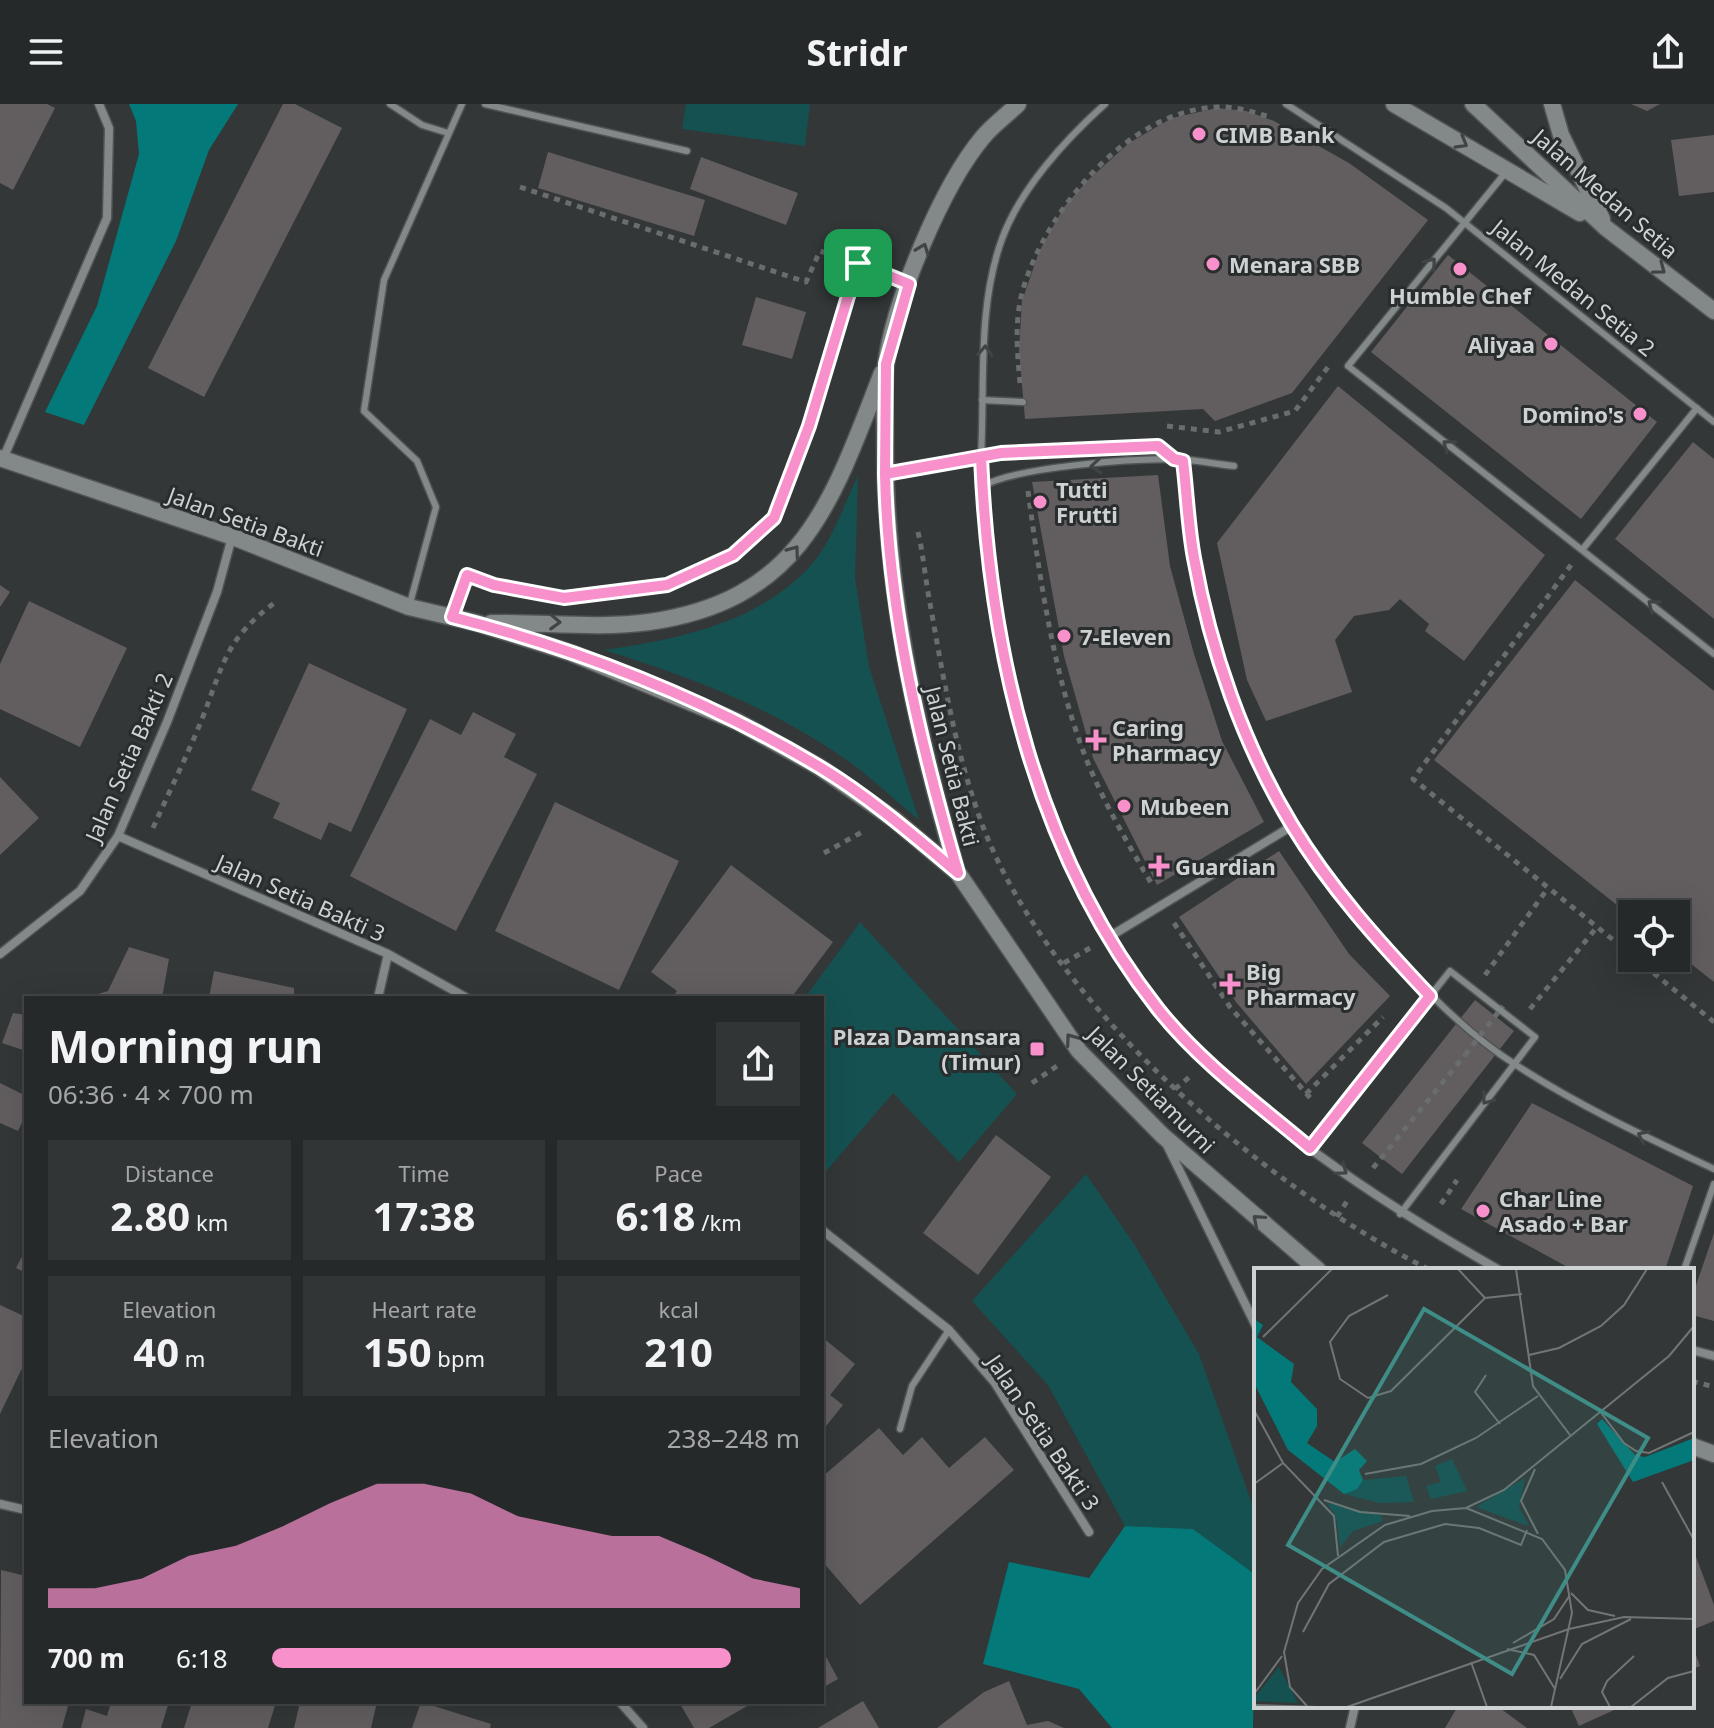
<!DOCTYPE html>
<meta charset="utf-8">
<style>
body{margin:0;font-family:"Noto Sans",sans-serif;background:#323535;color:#f1f3f6;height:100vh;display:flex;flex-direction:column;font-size:30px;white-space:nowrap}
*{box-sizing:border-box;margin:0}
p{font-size:26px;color:#a4a6a8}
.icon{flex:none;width:44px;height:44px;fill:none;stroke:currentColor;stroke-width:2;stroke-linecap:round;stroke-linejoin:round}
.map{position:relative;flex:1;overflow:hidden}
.details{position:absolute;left:24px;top:892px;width:800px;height:708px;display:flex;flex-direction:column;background:#262929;border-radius:0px;box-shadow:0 8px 32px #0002,0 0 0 2px #424546}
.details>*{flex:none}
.tools{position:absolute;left:1618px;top:796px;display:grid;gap:16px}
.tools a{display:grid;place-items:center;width:72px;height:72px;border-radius:0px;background:#262929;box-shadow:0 8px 32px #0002,0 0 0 2px #424546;font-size:40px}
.pin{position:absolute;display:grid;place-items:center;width:68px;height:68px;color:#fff;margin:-34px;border-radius:16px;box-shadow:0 4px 12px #0006}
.round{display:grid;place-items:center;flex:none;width:84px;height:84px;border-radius:0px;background:#323535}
.summary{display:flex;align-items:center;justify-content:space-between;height:136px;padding:0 24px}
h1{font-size:44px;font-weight:700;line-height:60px}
.stats{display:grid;grid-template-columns:repeat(3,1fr);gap:12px;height:136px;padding:8px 24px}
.stats div{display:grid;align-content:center;border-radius:0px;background:#323535;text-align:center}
.stats b{font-size:40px;font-weight:700}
.stats small{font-size:22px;font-weight:400}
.stats p{font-size:22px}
.chart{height:224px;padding:16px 24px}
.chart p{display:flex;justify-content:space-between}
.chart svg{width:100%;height:144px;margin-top:8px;fill:#f890cc;opacity:.7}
ul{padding:0 24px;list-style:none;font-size:26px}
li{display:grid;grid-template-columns:128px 96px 1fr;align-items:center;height:60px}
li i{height:20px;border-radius:10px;background:#f890cc}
header{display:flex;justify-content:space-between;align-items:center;height:104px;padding:0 24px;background:#262929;font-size:36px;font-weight:700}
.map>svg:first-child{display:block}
.green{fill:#155151}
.forest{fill:#047979}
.building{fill:#625e60}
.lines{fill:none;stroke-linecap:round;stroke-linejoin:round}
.lane-casing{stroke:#505454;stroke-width:9}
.street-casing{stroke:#505454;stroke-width:11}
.secondary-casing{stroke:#505454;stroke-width:19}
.path{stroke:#6a6d6d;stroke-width:5;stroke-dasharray:6 6;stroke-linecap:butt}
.lane{stroke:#838888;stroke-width:6}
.street{stroke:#838888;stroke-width:8}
.secondary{stroke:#838888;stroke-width:16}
.path-bridge{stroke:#6a6d6d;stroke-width:5;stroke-dasharray:6 6;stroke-linecap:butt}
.oneway{stroke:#404444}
.route-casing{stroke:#fff;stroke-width:16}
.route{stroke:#f890cc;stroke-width:10}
.poi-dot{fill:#f890cc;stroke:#292d2d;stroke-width:3}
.labels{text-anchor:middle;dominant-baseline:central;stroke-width:6;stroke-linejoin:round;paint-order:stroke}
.poi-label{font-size:22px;font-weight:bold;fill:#cfd2d2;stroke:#292d2d;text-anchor:start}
.street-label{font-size:22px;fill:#cfd2d2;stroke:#292d2d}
.inset-road{fill:none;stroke:#717575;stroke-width:2}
.view{fill:#3f8d87;fill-opacity:0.15;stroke:#3f8d87;stroke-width:4}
.inset-edge{fill:none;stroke:#cfd2d2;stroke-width:4}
</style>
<header><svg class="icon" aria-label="menu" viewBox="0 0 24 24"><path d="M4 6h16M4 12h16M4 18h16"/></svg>Stridr<svg class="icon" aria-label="share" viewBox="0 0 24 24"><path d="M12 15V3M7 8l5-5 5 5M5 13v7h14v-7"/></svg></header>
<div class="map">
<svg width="1714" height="1624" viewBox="0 0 1714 1624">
<rect width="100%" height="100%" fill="#333737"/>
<path class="green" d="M686,0H810L805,42L682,25Z
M858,372L855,474L869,563L919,716C892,694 867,669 838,650C766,601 687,572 604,546C679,535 765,518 816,455C834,432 845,398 858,372Z
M860,818L1017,990L959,1058L893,989L822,1072V894H805Z
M1086,1070L1134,1140L1199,1250L1256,1411V1471L1193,1425L1125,1422L1048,1281L972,1197Z"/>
<path class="forest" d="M129,0H238L209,46L176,137L84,321L45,308L97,202L139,50L136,17Z
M1125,1422L1193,1425L1256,1471L1253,1624H1112L1079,1585L983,1560L1009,1458L1089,1474Z"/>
<path class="building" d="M0,0H47L55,4L13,86L0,79Z
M283,0H295L342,24L204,293L148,264Z
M1631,0H1660L1647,7Z
M1217,4L1246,7L1274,17L1349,59L1428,116L1292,289L1215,317L1203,305L1025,315L1019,246L1022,197L1039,148L1064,103L1087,77L1129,39L1172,14Z
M1714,31V88L1679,92L1671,36Z
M548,48L705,96L694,132L538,84Z
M701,53L798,89L786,121L690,85Z
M1448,151L1657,318L1581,415L1371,248Z
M756,193L806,208L792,255L742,241Z
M1338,282L1545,451L1464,557L1425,527L1429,520L1400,495L1389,506L1354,512L1335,536L1352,588L1266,617L1247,576L1217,439Z
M1693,338L1714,355V515L1615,435Z
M1158,371L1170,462L1194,550L1222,637L1264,718L1157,781L1093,654L1064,552L1032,378Z
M1575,476L1714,587V878L1676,848V810H1632V813L1434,656Z
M0,481L10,488L0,503Z
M29,497L127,544L80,643L0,605V560Z
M309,559L407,605L351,728L329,718L321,736L273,714L280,699L251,686Z
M473,608L516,630L504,653L537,670L456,827L350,772L430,615L461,631Z
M0,673L39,714L0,751Z
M555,698L679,757L619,886L495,827Z
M1279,747L1349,850L1390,892L1306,980L1236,898L1179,813Z
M731,761L833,838L791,894H672L677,887L651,868Z
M129,843L169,855L162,894H85L108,887Z
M214,867L294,884V894H209Z
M1475,896L1514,927L1402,1070L1362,1039Z
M13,909L26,911V947L2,939Z
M0,979L26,992V1010L18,1027L0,1019Z
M1532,999L1693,1082L1665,1166H1573L1461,1105Z
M996,1031L1051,1073L978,1171L923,1129Z
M1714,1129V1217L1692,1211V1193Z
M26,1145V1169L16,1164Z
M0,1201L26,1213V1256L0,1310Z
M822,1233L855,1260L830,1291L843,1301L822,1327Z
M879,1324L903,1351L922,1333L949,1364L985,1333L1014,1366L860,1501L822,1457V1373Z
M1692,1442L1714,1501V1517L1692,1526Z
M1,1466L26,1472V1598H69L62,1624H0Z
M1692,1540L1700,1562L1692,1565Z
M822,1545L838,1575L822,1584Z
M1009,1577L1027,1621L1048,1617L1064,1624H937L984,1588Z
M863,1597L879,1624H818Z
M111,1598H169L161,1624H81L86,1605L107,1612Z
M192,1598H276L268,1624H184Z
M300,1598H377L371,1624H294Z
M421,1598L491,1620L490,1624H412Z
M679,1598H754L709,1624H694Z
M1458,1602H1497L1527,1624H1445Z
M1570,1602H1623L1579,1622Z"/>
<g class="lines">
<g class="lane-casing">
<path id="lane" d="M390,0L422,21L448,29
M485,0L687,47
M1105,0C1066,35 1020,85 1002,135C977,203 985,282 981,353L1024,347L1158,342L1174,355
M1286,0L1446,104L1714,318
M1506,68L1348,262L1714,550
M982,296L1023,298
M1183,357C1187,389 1188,421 1193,453C1218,599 1288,734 1386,844C1425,886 1467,930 1516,961C1579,1002 1646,1033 1714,1065
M983,382C1017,363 1129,355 1172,355C1192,355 1214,360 1234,362
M1582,446L1697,304
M409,503L436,403L417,357L364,307L384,176L462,0
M1310,1044L1450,867L1535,933L1400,1110
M1684,1166L1714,1080
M900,1325L912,1282L949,1226"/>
</g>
<g class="street-casing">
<path id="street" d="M3,355L107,114L109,24L99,0
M886,370L981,353C990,542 1035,759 1160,907C1249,1013 1380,1098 1499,1166
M118,732L388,850L467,894
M1109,833L1292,722
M0,850L80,787L118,732L167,618L217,488L232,433
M378,894L388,850
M1166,1039L1256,1222
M822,1126L949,1226L995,1279L1089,1428
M1692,1246L1714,1252
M0,1400L26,1406
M620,1598L643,1624
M1350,1624L1355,1602"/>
</g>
<g class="secondary-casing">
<path id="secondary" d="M1394,0L1580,109
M1473,0L1606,124L1714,207
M1552,0L1561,31L1602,115
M0,354L233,433L409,503L477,519L571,549L738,618L819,663L895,716L958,769L1079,947L1162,1031L1318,1166
M491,519C542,518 599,525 649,518C803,496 832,397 882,269
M957,768C916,625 884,482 885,333C885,309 883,284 886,260C894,197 942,82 983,33C993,21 1007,11 1018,0
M1692,1342L1714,1350"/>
</g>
<path class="path" d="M520,83L806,178L820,147L886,170
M1020,279C1017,246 1014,214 1024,182C1048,104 1129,7 1216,3C1235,2 1253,8 1270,13
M1167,322L1219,328L1295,307L1328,263
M1028,387C1040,476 1054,574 1087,657C1105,701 1129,742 1153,782
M918,428C923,449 925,472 929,494C942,565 953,637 977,706C1039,891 1259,1080 1430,1166
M1571,461L1413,675L1632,851
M460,490L467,471L494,481L547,491
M601,491L667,481L700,467L733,451L774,414L809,322L858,159
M153,724C169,688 187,652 202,615C224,559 225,535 277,497
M824,749L864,727
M1174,819L1230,903L1313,997
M1635,854L1714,918
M1064,859L1090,844
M1485,871L1548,784
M1530,905L1597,823
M1032,979L1057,962
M1175,985L1193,970
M1306,990L1383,913
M1373,1064L1465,951
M1441,1100L1457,1076
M1337,1113L1347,1097
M1692,1277L1714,1283"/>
<use href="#lane" class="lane"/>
<use href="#street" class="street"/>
<use href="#secondary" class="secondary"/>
<path class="path-bridge" d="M1465,951L1503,902"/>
</g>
<defs><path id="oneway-chevron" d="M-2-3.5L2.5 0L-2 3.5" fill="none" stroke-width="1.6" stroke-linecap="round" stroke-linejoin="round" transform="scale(2)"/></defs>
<g class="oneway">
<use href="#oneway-chevron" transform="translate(1462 39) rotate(30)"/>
<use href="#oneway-chevron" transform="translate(923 145) rotate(-69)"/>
<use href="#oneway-chevron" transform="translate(1431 159) rotate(-51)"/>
<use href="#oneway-chevron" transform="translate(1660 165) rotate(37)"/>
<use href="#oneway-chevron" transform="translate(985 247) rotate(-87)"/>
<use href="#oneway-chevron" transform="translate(1448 341) rotate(-142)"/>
<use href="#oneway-chevron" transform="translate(1096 362) rotate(175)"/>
<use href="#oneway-chevron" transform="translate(794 447) rotate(-54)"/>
<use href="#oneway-chevron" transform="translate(1653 501) rotate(-142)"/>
<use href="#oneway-chevron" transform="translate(555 518) rotate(2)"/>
<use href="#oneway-chevron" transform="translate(1071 935) rotate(-126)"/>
<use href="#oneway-chevron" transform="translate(1487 995) rotate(127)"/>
<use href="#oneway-chevron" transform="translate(1643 1032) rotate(-155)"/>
<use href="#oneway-chevron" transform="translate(1342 1066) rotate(36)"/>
<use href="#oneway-chevron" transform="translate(1258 1116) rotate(-139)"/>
</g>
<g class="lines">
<g class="route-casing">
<path id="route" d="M858,159L809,322L774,414L733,451L667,481L564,494L494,481L467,471L452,513C578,545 706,595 818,662C868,692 913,731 958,769C920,639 888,507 885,370L1001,349L1158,342L1174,355L1183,357C1187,389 1188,422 1194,454C1210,545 1244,642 1292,721C1330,784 1380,839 1430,892L1310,1044C1258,1000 1201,959 1158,905C1036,750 989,547 981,353L885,370L886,260L909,180L858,159"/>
</g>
<use href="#route" class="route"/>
</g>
<g class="poi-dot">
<circle cx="1199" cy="30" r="8"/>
<circle cx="1213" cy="160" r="8"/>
<circle cx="1460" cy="165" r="8"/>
<circle cx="1551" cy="240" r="8"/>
<circle cx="1640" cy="310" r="8"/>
<circle cx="1040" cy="398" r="8"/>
<circle cx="1064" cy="532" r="8"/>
<path d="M1092 624h8v8h8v8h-8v8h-8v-8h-8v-8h8z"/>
<circle cx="1124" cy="702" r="8"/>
<path d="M1155 750h8v8h8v8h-8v8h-8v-8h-8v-8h8z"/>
<path d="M1226 868h8v8h8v8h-8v8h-8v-8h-8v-8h8z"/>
<rect x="1029" y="937" width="16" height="16" rx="4"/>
<circle cx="1483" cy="1107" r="8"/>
</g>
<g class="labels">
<g class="poi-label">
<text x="1215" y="30">CIMB Bank</text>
<text x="1229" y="160">Menara SBB</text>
<text x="1460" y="191" text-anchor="middle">Humble Chef</text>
<text x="1535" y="240" text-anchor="end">Aliyaa</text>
<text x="1624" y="310" text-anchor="end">Domino's</text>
<text x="1056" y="385">Tutti<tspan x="1056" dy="25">Frutti</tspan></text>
<text x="1080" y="532">7-Eleven</text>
<text x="1112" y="623">Caring<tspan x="1112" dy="25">Pharmacy</tspan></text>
<text x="1140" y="702">Mubeen</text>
<text x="1175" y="762">Guardian</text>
<text x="1246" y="867">Big<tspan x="1246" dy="25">Pharmacy</tspan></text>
<text x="1021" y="932" text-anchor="end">Plaza Damansara<tspan x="1021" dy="25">(Timur)</tspan></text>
<text x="1499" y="1094">Char Line<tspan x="1499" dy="25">Asado + Bar</tspan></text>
</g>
<g class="street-label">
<text transform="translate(1606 89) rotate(41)">Jalan Medan Setia</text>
<text transform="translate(1574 183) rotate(39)">Jalan Medan Setia 2</text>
<text transform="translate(246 417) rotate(20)">Jalan Setia Bakti</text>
<text transform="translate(128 653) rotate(-66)">Jalan Setia Bakti 2</text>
<text transform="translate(953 662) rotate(76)">Jalan Setia Bakti</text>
<text transform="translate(301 793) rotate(24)">Jalan Setia Bakti 3</text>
<text transform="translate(1152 985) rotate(45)">Jalan Setiamurni</text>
<text transform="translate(1044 1328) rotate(56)">Jalan Setia Bakti 3</text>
</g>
</g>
<g transform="translate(1254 1164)">
<rect width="440" height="440" fill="#333737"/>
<path d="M198,191L213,223L177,231L172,218L187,214L181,198ZM152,208L160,234L126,235L90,226L109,212ZM271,210L265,239L275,258L222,239ZM73,235L127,247L129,253L99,263L86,279L82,248ZM25,399L44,435L0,433V430Z" fill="#155151"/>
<path d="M0,51L9,57L3,69L40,96L37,114L63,141V158L53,175L81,194L101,181L113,193L105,202L109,212L103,221L90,226L34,182L0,115ZM348,151L381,187L391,189L440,170V192L379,214L343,156Z" fill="#047979"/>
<path class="inset-road" d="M204,1L231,30M262,1L279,118L316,167M134,27L95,48L76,74L86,111L114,130L137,123L231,30L268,26M9,69L78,1M275,87L305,80L347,58L370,37L393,1M232,107L221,124L246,156M0,142L29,195L80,248L84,288M345,142L370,175L382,183L395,185L440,164M281,201L267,233L284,266M111,206L167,196L222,170L284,128M408,214L440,272M0,216L29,195M70,232L106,244L156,248M212,240L288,271L311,302L318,345L297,439M0,274V316M317,325L334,342L361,348M49,364L75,316L130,274L191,256L225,260L267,277L273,262M259,375L300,351L316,327M253,381L280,387L301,421M217,394L233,439M306,411L328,376L377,351M0,426L28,388M0,437L64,439M53,438L36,419L30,384L44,335L68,301L131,257L178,243L212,240L250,222L415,88L440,58M93,439L315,361L370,349L440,351M356,439L348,424L353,413L380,388M377,439L414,410L440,403"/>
<path class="view" d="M170,41L394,170L258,406L34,277Z"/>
<rect width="440" height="440" class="inset-edge"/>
</g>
</svg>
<div class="tools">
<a><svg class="icon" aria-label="locate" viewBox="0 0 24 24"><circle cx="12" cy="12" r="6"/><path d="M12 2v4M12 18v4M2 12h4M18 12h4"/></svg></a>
</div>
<div class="pin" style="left:858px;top:159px;background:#1e9e55"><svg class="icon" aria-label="arrive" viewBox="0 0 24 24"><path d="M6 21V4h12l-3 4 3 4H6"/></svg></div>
<section class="details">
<div class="summary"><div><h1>Morning run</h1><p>06:36 · 4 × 700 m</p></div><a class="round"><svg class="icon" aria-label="share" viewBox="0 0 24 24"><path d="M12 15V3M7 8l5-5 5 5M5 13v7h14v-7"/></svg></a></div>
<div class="stats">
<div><p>Distance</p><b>2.80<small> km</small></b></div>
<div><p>Time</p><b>17:38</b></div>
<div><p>Pace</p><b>6:18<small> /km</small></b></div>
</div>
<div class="stats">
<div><p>Elevation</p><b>40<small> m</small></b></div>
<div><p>Heart rate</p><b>150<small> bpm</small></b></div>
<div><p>kcal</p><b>210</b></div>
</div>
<div class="chart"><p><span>Elevation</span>238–248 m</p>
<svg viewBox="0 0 160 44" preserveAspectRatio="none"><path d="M0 44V38L10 38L20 35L30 28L40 25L50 19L60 12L70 6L80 6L90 9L100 16L110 19L120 22L130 22L140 28L150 35L160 38V44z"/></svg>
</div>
<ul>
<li><b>700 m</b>6:18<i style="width:87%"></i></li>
</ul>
</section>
</div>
